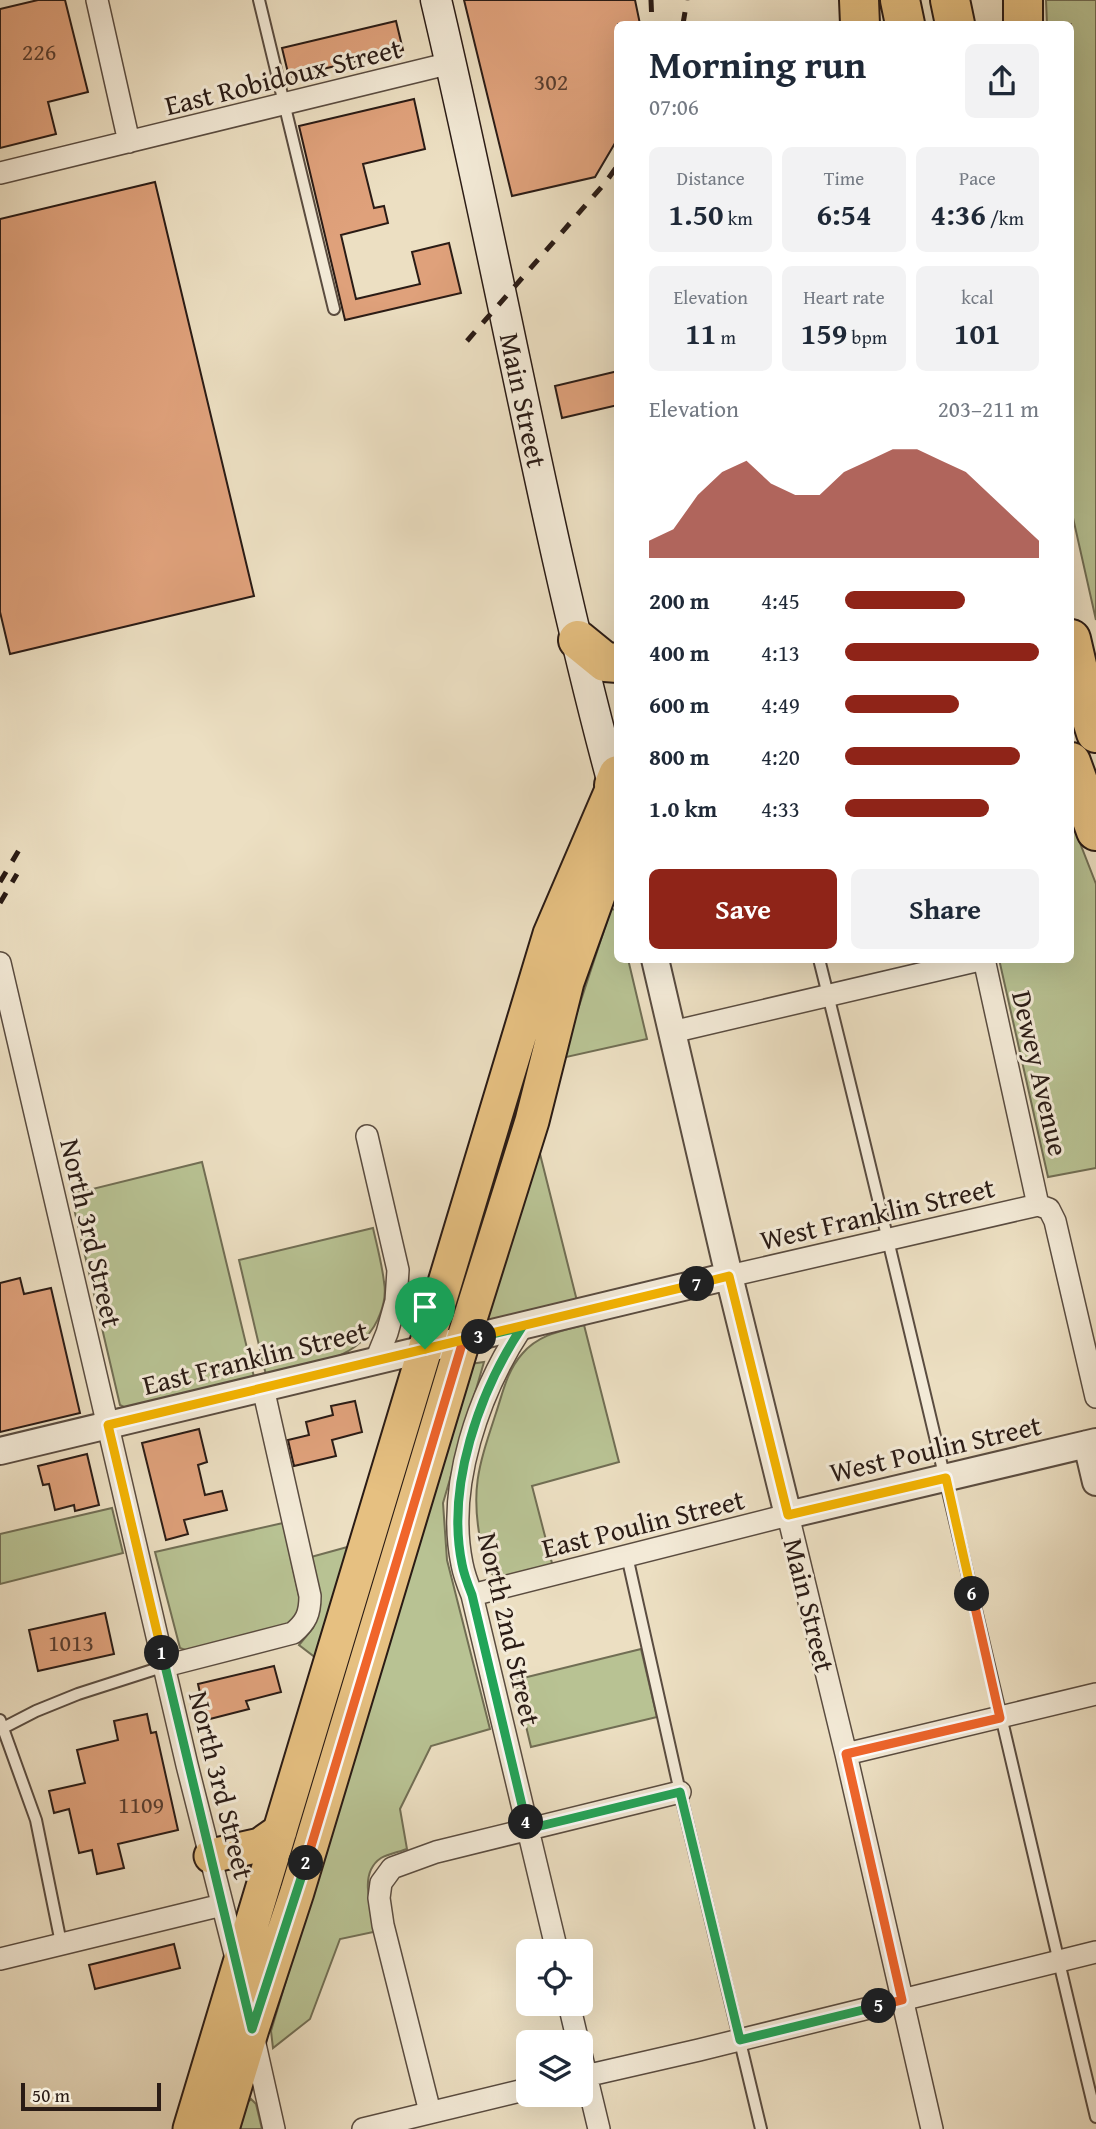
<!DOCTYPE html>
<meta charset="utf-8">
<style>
body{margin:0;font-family:"Gentium Book Plus",serif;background:#f2f2f3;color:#1f2937;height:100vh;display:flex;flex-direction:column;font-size:26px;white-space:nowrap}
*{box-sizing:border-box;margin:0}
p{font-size:23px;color:#747a83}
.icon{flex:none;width:38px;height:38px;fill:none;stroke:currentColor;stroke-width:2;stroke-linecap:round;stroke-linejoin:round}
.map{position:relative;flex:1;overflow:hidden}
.panel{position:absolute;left:614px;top:21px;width:460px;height:942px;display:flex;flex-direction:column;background:#fff;border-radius:10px;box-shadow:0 7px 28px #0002}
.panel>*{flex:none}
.fabs{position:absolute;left:516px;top:1939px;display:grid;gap:14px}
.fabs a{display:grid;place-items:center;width:77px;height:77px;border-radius:10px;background:#fff;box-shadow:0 7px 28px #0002;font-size:35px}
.scale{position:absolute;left:21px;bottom:18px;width:140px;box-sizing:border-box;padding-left:7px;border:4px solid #2a1b15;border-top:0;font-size:19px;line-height:24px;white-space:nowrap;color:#2a1b15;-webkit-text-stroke:5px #f3ead7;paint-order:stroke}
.pin{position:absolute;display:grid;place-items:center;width:60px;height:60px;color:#fff;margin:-72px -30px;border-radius:50% 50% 50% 0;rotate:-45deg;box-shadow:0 0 7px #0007}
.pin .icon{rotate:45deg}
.km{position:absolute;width:35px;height:35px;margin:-18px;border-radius:50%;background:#222;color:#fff;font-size:19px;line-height:35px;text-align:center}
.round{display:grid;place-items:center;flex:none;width:74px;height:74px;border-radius:10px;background:#f2f2f3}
.summary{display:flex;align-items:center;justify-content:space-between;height:119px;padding:0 35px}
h1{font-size:38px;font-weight:700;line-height:52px}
.stats{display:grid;grid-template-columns:repeat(3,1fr);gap:10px;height:119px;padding:7px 35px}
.stats div{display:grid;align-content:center;border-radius:10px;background:#f2f2f3;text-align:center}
.stats b{font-size:30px;font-weight:700}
.stats small{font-size:19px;font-weight:400}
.stats p{font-size:19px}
.chart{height:196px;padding:14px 35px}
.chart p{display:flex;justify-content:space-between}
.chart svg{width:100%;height:126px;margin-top:7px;fill:#8f2418;opacity:.7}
.cta{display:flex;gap:14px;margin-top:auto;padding:14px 35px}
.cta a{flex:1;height:80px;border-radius:10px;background:#8f2418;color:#fff;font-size:28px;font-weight:700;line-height:80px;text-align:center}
.cta a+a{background:#f2f2f3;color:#1f2937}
ul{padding:0 35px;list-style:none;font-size:23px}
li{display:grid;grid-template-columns:112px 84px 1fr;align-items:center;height:52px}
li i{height:18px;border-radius:9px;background:#8f2418}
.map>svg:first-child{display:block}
.green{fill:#b8c293;stroke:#716e54;stroke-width:2}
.building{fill:#dfa17b;stroke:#2a1b15;stroke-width:2}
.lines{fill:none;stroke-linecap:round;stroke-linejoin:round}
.service-casing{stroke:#5a4c40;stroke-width:14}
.minor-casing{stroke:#5a4c40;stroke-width:24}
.tertiary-casing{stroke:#5a4c40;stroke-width:30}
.secondary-casing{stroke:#2a1b15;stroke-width:33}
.primary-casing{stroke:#2a1b15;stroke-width:37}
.motorway-casing{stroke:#2a1b15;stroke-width:42}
.service{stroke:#f3ead7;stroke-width:10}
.minor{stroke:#f3ead7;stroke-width:21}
.tertiary{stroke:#f3ead7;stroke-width:26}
.secondary{stroke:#f3ead7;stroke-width:30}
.primary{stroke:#e6c081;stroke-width:33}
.motorway{stroke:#e6c081;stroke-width:38}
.rail{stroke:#2a1b15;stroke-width:5;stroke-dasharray:12 12;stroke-linecap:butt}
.split-1-casing{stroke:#fff;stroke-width:14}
.split-2-casing{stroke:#fff;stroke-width:14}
.split-3-casing{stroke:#fff;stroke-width:14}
.split-4-casing{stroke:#fff;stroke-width:14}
.split-5-casing{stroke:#fff;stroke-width:14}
.split-6-casing{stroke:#fff;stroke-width:14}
.split-7-casing{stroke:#fff;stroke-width:14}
.split-8-casing{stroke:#fff;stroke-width:14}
.split-1{stroke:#f5b400;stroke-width:9}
.split-2{stroke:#22a559;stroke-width:9}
.split-3{stroke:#f0652b;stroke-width:9}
.split-4{stroke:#22a559;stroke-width:9}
.split-5{stroke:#22a559;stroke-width:9}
.split-6{stroke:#f0652b;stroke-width:9}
.split-7{stroke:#f5b400;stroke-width:9}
.split-8{stroke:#f5b400;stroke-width:9}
.labels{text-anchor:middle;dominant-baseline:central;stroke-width:6;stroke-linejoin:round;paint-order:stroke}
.number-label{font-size:24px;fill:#573c2e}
.street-label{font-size:28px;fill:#2a1b15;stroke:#f3ead7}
</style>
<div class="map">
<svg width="1096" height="2129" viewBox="0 0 1096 2129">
<rect width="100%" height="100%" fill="#ecdfc2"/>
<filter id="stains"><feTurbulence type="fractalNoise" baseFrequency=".00286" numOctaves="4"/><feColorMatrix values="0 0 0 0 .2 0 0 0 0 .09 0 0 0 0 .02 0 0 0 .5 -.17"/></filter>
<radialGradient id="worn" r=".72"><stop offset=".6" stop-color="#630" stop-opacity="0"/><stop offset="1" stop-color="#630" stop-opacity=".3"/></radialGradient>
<path class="green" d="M1046,0H1096V620L1071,509V24H1047Z
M1071,820L1096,884V1168L1048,1177L999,959H1071Z
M611,909L617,910L618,914V959H628L647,1039L562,1058Z
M538,1146L577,1301L493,1321L485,1318Z
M202,1162L254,1377L126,1408L120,1405L72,1200L76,1193Z
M373,1228C377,1246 382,1264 384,1282C386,1293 384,1304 380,1314C363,1361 309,1365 266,1375L239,1260Z
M584,1325L619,1462L532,1486L553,1567L500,1579C484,1571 484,1562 481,1544C470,1489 479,1465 496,1413C503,1392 507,1371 522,1354C538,1335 560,1331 584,1325Z
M484,1362L443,1503L447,1560L490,1729L431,1746L400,1809L407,1849C399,1852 388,1854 381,1858C357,1874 372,1910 378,1931L340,1939L310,2019L273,2048L271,2031L470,1364Z
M112,1508L123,1553L0,1584V1534Z
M283,1523L300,1600L299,1616L288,1626L188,1651L180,1648L155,1552Z
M351,1546L316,1658L299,1645L313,1628L318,1610L311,1557Z
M641,1649L657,1717L531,1747L515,1680Z
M251,2099L256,2104L262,2129H237L245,2105Z"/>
<path class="building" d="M38,0H65L88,92L48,102L56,134L0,148V9Z
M464,0H635L640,24H618V138L595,177L512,196Z
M396,21L403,50L289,77L282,48Z
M414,99L425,149L363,164L374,208L384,206L388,223L341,235L356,299L420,284L412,252L449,243L461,293L345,320L299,126Z
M155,182L254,596L10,654L0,612V219Z
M618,371V405L562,418L555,386Z
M20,1278L24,1294L51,1288L80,1413L0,1432V1283Z
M355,1401L362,1432L332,1440L336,1456L294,1466L288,1440L309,1435L306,1422L333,1415L331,1406Z
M199,1429L207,1462L198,1465L205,1495L222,1491L227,1510L184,1520L188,1534L166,1540L142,1443Z
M87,1454L99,1505L75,1511L74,1505L55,1510L49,1484L43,1485L38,1466Z
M105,1613L114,1654L38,1671L29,1630Z
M274,1666L281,1692L246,1701L249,1709L206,1720L198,1684Z
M147,1714L151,1733L156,1732L178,1830L118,1844L124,1868L97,1874L92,1850L79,1853L69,1809L54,1813L49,1791L85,1783L77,1750L118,1740L114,1721Z
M174,1944L180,1968L95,1989L89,1965Z"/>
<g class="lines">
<g class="service-casing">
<path id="service" d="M259,0L334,309
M819,959C916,1344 1003,1731 1096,2117
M627,1556L680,1792L761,2129
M0,1720L36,1820L61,1943
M3,1728L36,1711L78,1694L165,1666"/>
</g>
<g class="minor-casing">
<path id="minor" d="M97,0L129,142
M0,173L451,63
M984,959L1038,1205L1049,1209L1055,1221L1096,1397
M0,963L187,1765L237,1962
M672,1032L984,959
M367,1136L398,1270L396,1301L387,1333L376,1360
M729,1276L1038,1205
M522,1327C479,1392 446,1486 462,1564C464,1575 468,1585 472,1595L557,1951
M472,1595L788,1515L846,1754L932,2129
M165,1666L293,1633C306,1622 310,1614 310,1596L263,1388
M846,1754L1096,1694
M0,1959L222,1905
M569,2004L578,2042
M253,2035L274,2129
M581,2054L599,2129
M581,2077L699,2050L1096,1952
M430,2112L383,1925L379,1898L381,1883L392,1868L436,1852L680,1792
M363,2129L528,2089"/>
</g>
<g class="tertiary-casing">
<path id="tertiary" d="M655,959L729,1276L788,1515L1096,1442
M1087,1444L1096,1482
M0,1451L729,1276"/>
</g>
<g class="secondary-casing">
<path id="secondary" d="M436,0C499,265 545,535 617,798"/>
</g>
<g class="primary-casing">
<path id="primary" d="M211,1856L260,1845L280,1831
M190,2129L550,934L614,785
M222,2129L252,2029L297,1892L463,1341L532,1121L567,982L618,840"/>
</g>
<g class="motorway-casing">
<path id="motorway" d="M859,0L860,24
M900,0L905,24
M950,0L955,24
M1023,0V24
M1071,639L1084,695L1096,733
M578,640L605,662L618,663
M1071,762L1096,831
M614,785L618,775"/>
</g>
<use href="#service" class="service"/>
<use href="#minor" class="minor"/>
<use href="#tertiary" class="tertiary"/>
<use href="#secondary" class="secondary"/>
<use href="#primary" class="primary"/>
<use href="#motorway" class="motorway"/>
<path class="rail" d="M651,0L652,24
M683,24L687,0
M467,341L605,183L618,165
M0,882L19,850
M0,903L17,874"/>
</g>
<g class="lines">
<g class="split-1-casing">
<path id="split-1" d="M162,1653L108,1425L425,1349"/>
</g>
<g class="split-2-casing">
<path id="split-2" d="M162,1653L252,2029L306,1863"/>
</g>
<g class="split-3-casing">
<path id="split-3" d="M306,1863L463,1341L479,1337"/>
</g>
<g class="split-4-casing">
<path id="split-4" d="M479,1337L522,1327C479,1392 446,1486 462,1564C464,1575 468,1585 472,1595L526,1822"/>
</g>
<g class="split-5-casing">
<path id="split-5" d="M526,1822L528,1829L680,1792L740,2040L879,2006"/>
</g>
<g class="split-6-casing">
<path id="split-6" d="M879,2006L902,2000L846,1754L1000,1718L972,1594"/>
</g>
<g class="split-7-casing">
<path id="split-7" d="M697,1284L729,1276L788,1515L946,1478L972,1594"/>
</g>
<g class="split-8-casing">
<path id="split-8" d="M425,1349L697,1284"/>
</g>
<use href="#split-1" class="split-1"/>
<use href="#split-2" class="split-2"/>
<use href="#split-3" class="split-3"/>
<use href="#split-4" class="split-4"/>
<use href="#split-5" class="split-5"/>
<use href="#split-6" class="split-6"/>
<use href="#split-7" class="split-7"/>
<use href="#split-8" class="split-8"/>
</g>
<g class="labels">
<g class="number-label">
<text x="39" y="51">226</text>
<text x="551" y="81">302</text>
<text x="71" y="1642">1013</text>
<text x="141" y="1804">1109</text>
</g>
<g class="street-label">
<text transform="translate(283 76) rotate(-14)">East Robidoux Street</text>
<text transform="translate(524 400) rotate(78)">Main Street</text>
<text transform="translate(1041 1073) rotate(77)">Dewey Avenue</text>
<text transform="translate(877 1213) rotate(-13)">West Franklin Street</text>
<text transform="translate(92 1233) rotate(77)">North 3rd Street</text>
<text transform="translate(255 1357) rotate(-14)">East Franklin Street</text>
<text transform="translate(935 1448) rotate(-13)">West Poulin Street</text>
<text transform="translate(643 1523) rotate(-14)">East Poulin Street</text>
<text transform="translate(810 1605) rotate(76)">Main Street</text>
<text transform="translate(510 1629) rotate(77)">North 2nd Street</text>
<text transform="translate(222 1785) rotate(76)">North 3rd Street</text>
</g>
</g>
<rect width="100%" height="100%" filter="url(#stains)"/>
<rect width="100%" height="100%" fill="url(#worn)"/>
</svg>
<div class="fabs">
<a><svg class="icon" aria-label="locate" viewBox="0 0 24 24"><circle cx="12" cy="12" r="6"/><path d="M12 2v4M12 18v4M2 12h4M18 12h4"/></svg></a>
<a><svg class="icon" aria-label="layers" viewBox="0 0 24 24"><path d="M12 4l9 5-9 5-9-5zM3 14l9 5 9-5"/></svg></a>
</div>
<div class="scale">50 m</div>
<div class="pin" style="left:425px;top:1349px;background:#1e9e55"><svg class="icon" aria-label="arrive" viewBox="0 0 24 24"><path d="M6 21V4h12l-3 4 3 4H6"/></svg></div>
<b class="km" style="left:162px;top:1653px">1</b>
<b class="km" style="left:306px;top:1863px">2</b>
<b class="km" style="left:479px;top:1337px">3</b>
<b class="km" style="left:526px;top:1822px">4</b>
<b class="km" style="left:879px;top:2006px">5</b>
<b class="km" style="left:972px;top:1594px">6</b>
<b class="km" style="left:697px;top:1284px">7</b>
<section class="panel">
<div class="summary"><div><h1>Morning run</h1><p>07:06</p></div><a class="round"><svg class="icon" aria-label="share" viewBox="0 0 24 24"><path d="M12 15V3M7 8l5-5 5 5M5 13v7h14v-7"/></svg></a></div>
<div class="stats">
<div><p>Distance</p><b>1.50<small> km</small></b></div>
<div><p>Time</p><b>6:54</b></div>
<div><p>Pace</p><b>4:36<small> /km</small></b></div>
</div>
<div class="stats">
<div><p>Elevation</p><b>11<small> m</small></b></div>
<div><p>Heart rate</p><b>159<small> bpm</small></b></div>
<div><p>kcal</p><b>101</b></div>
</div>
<div class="chart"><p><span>Elevation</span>203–211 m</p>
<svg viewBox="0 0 160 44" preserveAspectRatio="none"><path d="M0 44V38L10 34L20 22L30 14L40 10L50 18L60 22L70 22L80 14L90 10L100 6L110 6L120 10L130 14L140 22L150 30L160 38V44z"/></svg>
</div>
<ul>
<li><b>200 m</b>4:45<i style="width:62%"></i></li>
<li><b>400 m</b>4:13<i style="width:100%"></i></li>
<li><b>600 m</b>4:49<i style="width:59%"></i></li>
<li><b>800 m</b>4:20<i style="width:90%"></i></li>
<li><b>1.0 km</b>4:33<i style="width:74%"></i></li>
</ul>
<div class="cta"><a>Save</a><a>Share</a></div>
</section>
</div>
